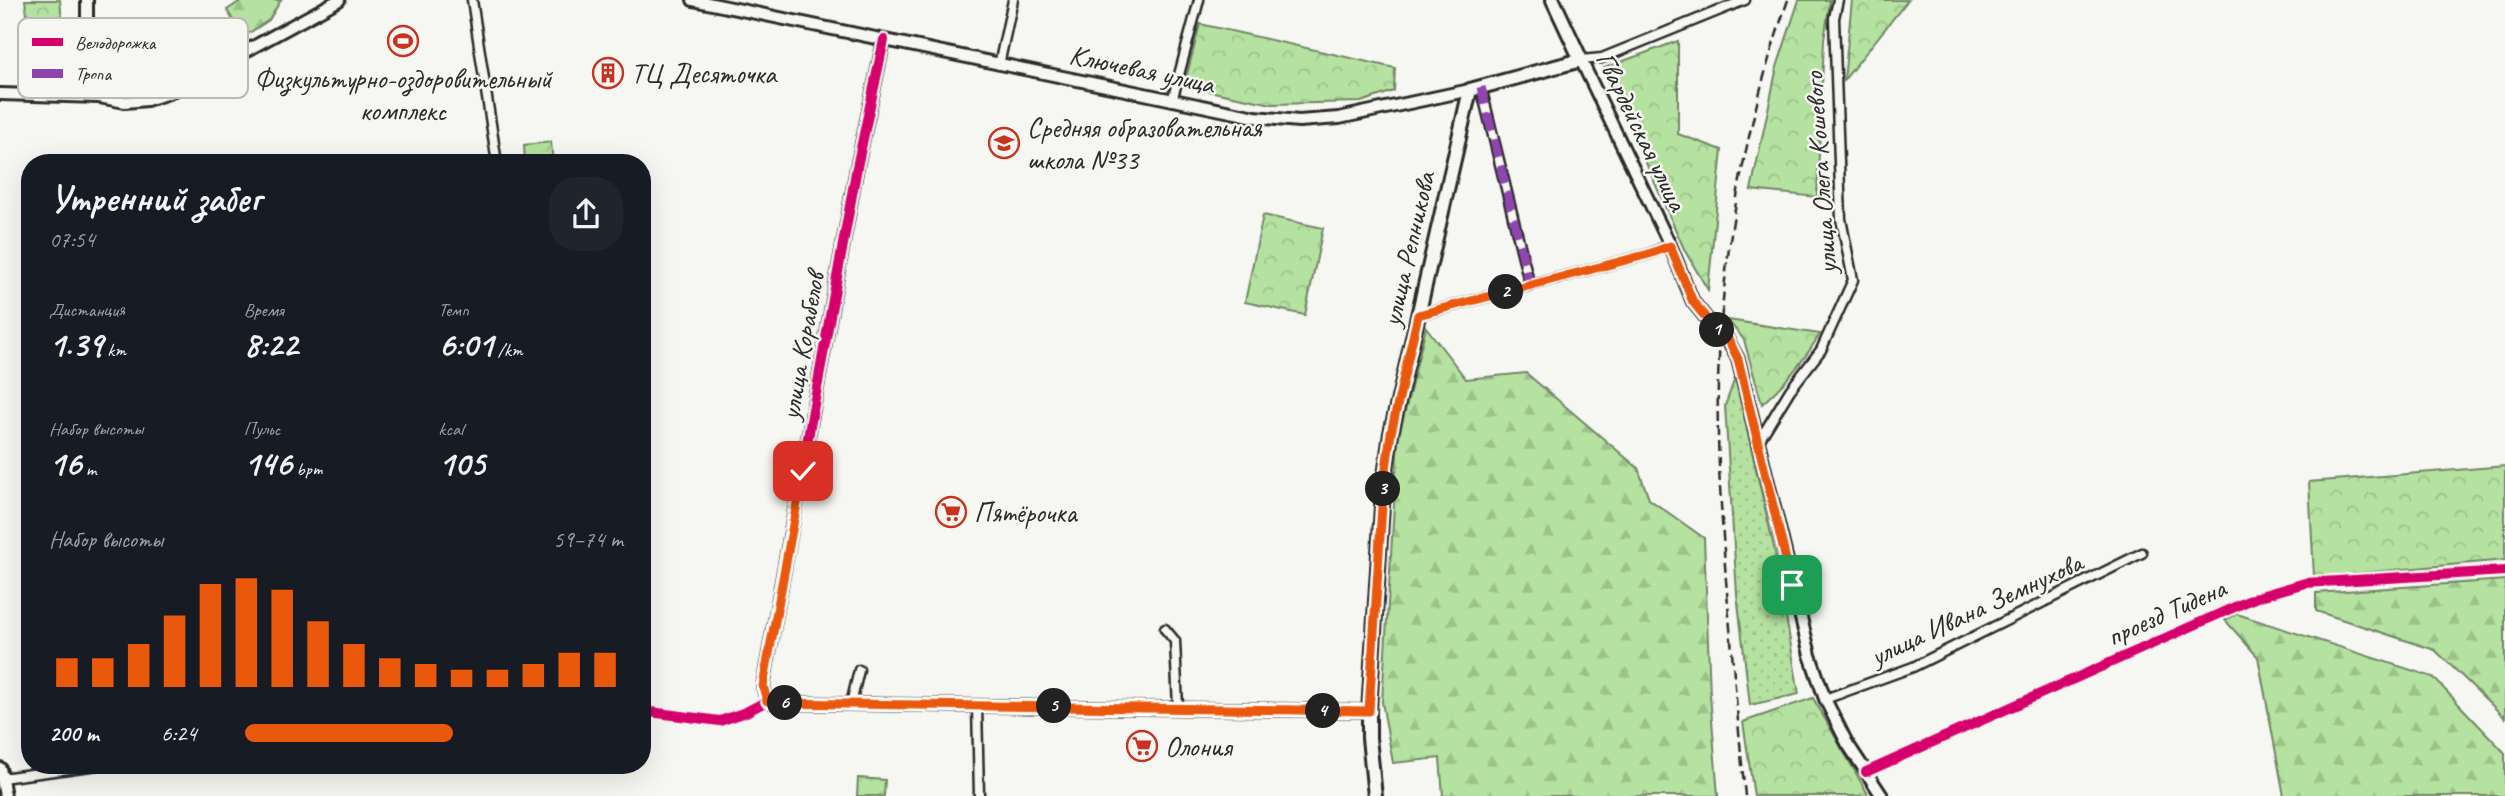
<!DOCTYPE html>
<html lang="ru">
<meta charset="utf-8">
<style>
body{margin:0;font-family:Caveat,sans-serif;background:#20242c;color:#f1f3f6;height:100vh;display:flex;flex-direction:column;font-size:26px;white-space:nowrap}
*{box-sizing:border-box;margin:0}
p{font-size:23px;color:#9ea1a6}
.icon{flex:none;width:38px;height:38px;fill:none;stroke:currentColor;stroke-width:2;stroke-linecap:round;stroke-linejoin:round}
.map{position:relative;flex:1;overflow:hidden}
.side{position:absolute;left:21px;top:154px;width:630px;height:620px;display:flex;flex-direction:column;background:#171b24;border-radius:28px;box-shadow:0 7px 28px #0002}
.side>*{flex:none}
.pin{position:absolute;display:grid;place-items:center;width:60px;height:60px;color:#fff;margin:-30px;border-radius:14px;box-shadow:0 4px 10px #0006}
.km{position:absolute;width:35px;height:35px;margin:-18px;border-radius:50%;background:#222;color:#fff;font-size:19px;line-height:35px;text-align:center}
.round{display:grid;place-items:center;flex:none;width:74px;height:74px;border-radius:28px;background:#20242c}
.summary{display:flex;align-items:center;justify-content:space-between;height:119px;padding:0 28px}
h1{font-size:38px;font-weight:700;line-height:52px}
.figures{display:grid;grid-template-columns:repeat(3,1fr);gap:10px;height:119px;padding:7px 28px}
.figures div{display:grid;align-content:center}
.figures b{font-size:35px;font-weight:700}
.figures small{font-size:19px;font-weight:400}
.figures p{font-size:19px}
.chart{height:196px;padding:14px 28px}
.chart p{display:flex;justify-content:space-between}
.chart svg{width:100%;height:126px;margin-top:7px;stroke:#ea580c;stroke-width:6}
ul{padding:0 28px;list-style:none;font-size:23px}
li{display:grid;grid-template-columns:112px 84px 1fr;align-items:center;height:52px}
li i{height:18px;border-radius:9px;background:#ea580c}
.map>svg:first-child{display:block}
.forest{fill:url(#forest-firs);stroke:#708666;stroke-width:2}
.park{fill:url(#park-crowns);stroke:#708666;stroke-width:2}
.garden{fill:url(#garden-dots);stroke:#708666;stroke-width:2}
.lines{fill:none;stroke-linecap:round;stroke-linejoin:round}
.street-casing{stroke:#2b2b2b;stroke-width:13}
.secondary-casing{stroke:#2b2b2b;stroke-width:16}
.primary-casing{stroke:#2b2b2b;stroke-width:18}
.street{stroke:#f6f6f2;stroke-width:8}
.secondary{stroke:#f6f6f2;stroke-width:10}
.primary{stroke:#f6f6f2;stroke-width:12}
.rail{stroke:#2b2b2b;stroke-width:2.5;stroke-dasharray:10 5;stroke-linecap:butt}
.quiet{stroke:#8e44ad;stroke-width:9;stroke-dasharray:18 9;stroke-linecap:butt}
.cycleway-casing{stroke:#f6f6f2;stroke-width:15}
.cycleway{stroke:#d6006c;stroke-width:10}
.route-casing{stroke:#fff;stroke-width:14}
.route{stroke:#ea580c;stroke-width:9}
.labels{text-anchor:middle;dominant-baseline:central;stroke-width:5;stroke-linejoin:round;paint-order:stroke}
.street-label{font-size:28px;fill:#2b2b2b;stroke:#f6f6f2}
.poi-label{font-size:28px;fill:#2b2b2b;stroke:#f6f6f2;text-anchor:start}
.key{fill:#f6f6f2;stroke:#b9b9b6;stroke-width:2}
.key-label{font-size:19px;fill:#2b2b2b}
</style>
<div class="map">
<svg width="2505" height="796" viewBox="0 0 2505 796">
<defs>
<pattern id="forest-firs" width="22" height="20" patternUnits="userSpaceOnUse" patternTransform="scale(1.75)"><rect width="22" height="20" fill="#b5e2a0"/><path d="M5 1l3.5 6h-7zM16 11l3.5 6h-7z" fill="#9cc28a"/></pattern>
<pattern id="park-crowns" width="20" height="18" patternUnits="userSpaceOnUse" patternTransform="scale(1.75)"><rect width="20" height="18" fill="#b5e2a0"/><path d="M2 6a3 3 0 1 1 6 0M12 15a3 3 0 1 1 6 0" fill="none" stroke="#9cc28a"/></pattern>
<pattern id="garden-dots" width="8" height="8" patternUnits="userSpaceOnUse" patternTransform="scale(1.75)"><rect width="8" height="8" fill="#b5e2a0"/><path d="M2 2h.1M6 6h.1" fill="none" stroke="#9cc28a" stroke-width="1.8" stroke-linecap="round"/></pattern>
</defs>
<rect width="100%" height="100%" fill="#f6f6f2"/>
<filter id="ink" filterUnits="userSpaceOnUse"><feTurbulence type="fractalNoise" baseFrequency=".0143" numOctaves="2"/><feDisplacementMap in="SourceGraphic" scale="14" xChannelSelector="R" yChannelSelector="G"/><feConvolveMatrix kernelMatrix="1 2 1 2 8 2 1 2 1" color-interpolation-filters="sRGB"/></filter>
<g filter="url(#ink)">
<path class="forest" d="M242,0H281L269,20L243,37L227,10Z
M1426,327L1466,379L1526,373L1638,468L1649,499L1704,538L1710,695L1718,796H1443L1440,758L1393,763L1382,702L1398,440Z
M2505,580V718L2435,650L2316,611V593Z
M2237,614L2433,677L2505,753V796H2284L2258,657L2225,620Z"/>
<path class="park" d="M25,0H60L67,79L36,80Z
M1799,0H1830L1824,40L1817,197L1751,190L1777,67Z
M1852,0H1908L1844,80Z
M1200,24L1395,68L1394,91L1361,102L1272,104L1184,86Z
M1678,41V134L1722,150L1708,290L1685,251L1604,68Z
M551,142L553,163H525L524,145Z
M1263,215L1323,228L1305,315L1245,302Z
M1728,320L1820,334C1804,361 1786,383 1762,404L1744,340Z
M2505,466V560L2314,577L2309,482Z
M1813,698L1869,796H1754L1743,722Z
M858,778L885,780L884,796H857Z"/>
<path class="garden" d="M1735,378L1775,552L1799,694L1750,705L1737,594L1725,406Z"/>
<g class="lines">
<g class="street-casing">
<path id="street" d="M472,0L497,163
M1581,60L1602,58L1745,0
M999,65L1013,0
M1481,87L1530,286
M1172,101L1199,0
M1418,315L1649,254L1670,245
M1757,444L1790,390L1821,350L1853,280L1841,219L1834,18L1838,0
M1165,629L1175,641L1178,708
M642,687L644,711
M1825,699L1913,667L2142,553
M851,704L859,670
M977,705L979,796
M642,711L720,721L746,712L767,701
M1866,772L2257,597L2305,583L2505,571
M2,778L98,765"/>
</g>
<g class="secondary-casing">
<path id="secondary" d="M87,0V24L99,97
M693,0L1255,117L1299,121L1339,118L1470,90
M884,40L857,167L763,686L767,701L775,703L1369,711
M1581,60L1670,245L1693,302L1715,329L1726,337L1738,359L1810,655L1825,699L1847,743L1882,796
M0,94L99,97L125,102L147,100L169,93L339,0
M0,768L5,796"/>
</g>
<g class="primary-casing">
<path id="primary" d="M1375,796L1369,738V711L1383,490L1391,433L1470,90L1581,60L1553,0"/>
</g>
<use href="#street" class="street"/>
<use href="#secondary" class="secondary"/>
<use href="#primary" class="primary"/>
<path class="rail" d="M1745,796C1738,724 1732,652 1726,580C1721,506 1715,431 1719,358C1724,241 1749,110 1788,0"/>
<path class="quiet" d="M1481,87L1530,286
M1418,315L1649,254L1670,245"/>
<g class="cycleway-casing">
<path id="cycleway" d="M767,701L763,686L857,167L884,40
M642,711L720,721L746,712L767,701L775,703L1369,711
M1866,772L2257,597L2305,583L2505,571"/>
</g>
<use href="#cycleway" class="cycleway"/>
</g>
</g>
<g class="lines" filter="url(#ink)">
<g class="route-casing">
<path id="route" d="M803,471L763,686L767,701L775,703L1369,711L1383,490L1391,433L1418,315L1649,254L1670,246L1693,302L1715,329L1727,337L1738,359L1792,585"/>
</g>
<use href="#route" class="route"/>
</g>
<defs>
<g id="stadium-ring" transform="scale(1.575)"><circle r="9.5" fill="#f6f6f2" stroke="#c8321e" stroke-width="1.5"/><path d="M0-5a6.5 5 0 1 0 0 10a6.5 5 0 1 0 0-10ZM-3.5-1.8h7v3.6h-7Z" fill="#c8321e"/></g>
<g id="building-ring" transform="scale(1.575)"><circle r="9.5" fill="#f6f6f2" stroke="#c8321e" stroke-width="1.5"/><path d="M-4-6H4V6H1V3H-1V6H-4ZM-2.5-4.3h1.7v1.8h-1.7ZM.8-4.3h1.7v1.8H.8ZM-2.5-1h1.7V.8h-1.7ZM.8-1h1.7V.8H.8Z" fill="#c8321e"/></g>
<g id="school-ring" transform="scale(1.575)"><circle r="9.5" fill="#f6f6f2" stroke="#c8321e" stroke-width="1.5"/><path d="M0-5L7-2L0 1L-7-2ZM-4 1L0 2.5L4 1V4Q0 6-4 4Z" fill="#c8321e"/></g>
<g id="supermarket-ring" transform="scale(1.575)"><circle r="9.5" fill="#f6f6f2" stroke="#c8321e" stroke-width="1.5"/><path d="M-6-5.5h2.5l.6 2H6L4.5 2H-2.5L-4.4-4H-6ZM-1.5 3.2a1.3 1.3 0 1 0 .1 0ZM3 3.2a1.3 1.3 0 1 0 .1 0Z" fill="#c8321e"/></g>
</defs>
<g fill-rule="evenodd">
<use href="#stadium-ring" x="403" y="41"/>
<use href="#building-ring" x="608" y="73"/>
<use href="#school-ring" x="1004" y="143"/>
<use href="#supermarket-ring" x="951" y="512"/>
<use href="#supermarket-ring" x="1142" y="746"/>
</g>
<g class="labels">
<g class="street-label">
<text transform="translate(1142 69) rotate(12)">Ключевая улица</text>
<text transform="translate(1642 131) rotate(64)">Гвардейская улица</text>
<text transform="translate(1820 173) rotate(-94)">улица Олега Кошевого</text>
<text transform="translate(1408 249) rotate(-77)">улица Репникова</text>
<text transform="translate(802 346) rotate(-80)">улица Корабелов</text>
<text transform="translate(1976 609) rotate(-25)">улица Ивана Земнухова</text>
<text transform="translate(2166 612) rotate(-24)">проезд Тидена</text>
</g>
<g class="poi-label">
<text x="631" y="73">ТЦ Десяточка</text>
<text x="403" y="78" text-anchor="middle">Физкультурно-оздоровительный<tspan x="403" dy="32">комплекс</tspan></text>
<text x="1027" y="127">Средняя образовательная<tspan x="1027" dy="32">школа №33</tspan></text>
<text x="974" y="512">Пятёрочка</text>
<text x="1165" y="746">Олония</text>
</g>
</g>
<rect x="18" y="18" width="230" height="80" rx="10" class="key"/>
<rect x="32" y="38" width="31" height="8" fill="#d6006c"/>
<rect x="32" y="69" width="31" height="9" fill="#8e44ad"/>
<g class="key-label">
<text x="75" y="49">Велодорожка</text>
<text x="75" y="80">Тропа</text>
</g>
</svg>
<div class="pin" style="left:1792px;top:585px;background:#1e9e55"><svg class="icon" aria-label="arrive" viewBox="0 0 24 24"><path d="M6 21V4h12l-3 4 3 4H6"/></svg></div>
<div class="pin" style="left:803px;top:471px;background:#d93025"><svg class="icon" aria-label="check" viewBox="0 0 24 24"><path d="M5 12l5 5 9-10"/></svg></div>
<b class="km" style="left:1717px;top:330px">1</b>
<b class="km" style="left:1506px;top:292px">2</b>
<b class="km" style="left:1383px;top:489px">3</b>
<b class="km" style="left:1323px;top:711px">4</b>
<b class="km" style="left:1054px;top:706px">5</b>
<b class="km" style="left:785px;top:703px">6</b>
<section class="side">
<div class="summary"><div><h1>Утренний забег</h1><p>07:54</p></div><a class="round"><svg class="icon" aria-label="share" viewBox="0 0 24 24"><path d="M12 15V3M7 8l5-5 5 5M5 13v7h14v-7"/></svg></a></div>
<div class="figures">
<div><p>Дистанция</p><b>1.39<small> km</small></b></div>
<div><p>Время</p><b>8:22</b></div>
<div><p>Темп</p><b>6:01<small> /km</small></b></div>
</div>
<div class="figures">
<div><p>Набор высоты</p><b>16<small> m</small></b></div>
<div><p>Пульс</p><b>146<small> bpm</small></b></div>
<div><p>kcal</p><b>105</b></div>
</div>
<div class="chart"><p><span>Набор высоты</span>59–74 m</p>
<svg viewBox="0 0 160 44" preserveAspectRatio="none"><path d="M5 44V34M15 44V34M25 44V29M35 44V19M45 44V8M55 44V6M65 44V10M75 44V21M85 44V29M95 44V34M105 44V36M115 44V38M125 44V38M135 44V36M145 44V32M155 44V32"/></svg>
</div>
<ul>
<li><b>200 m</b>6:24<i style="width:55%"></i></li>
</ul>
</section>
</div>
